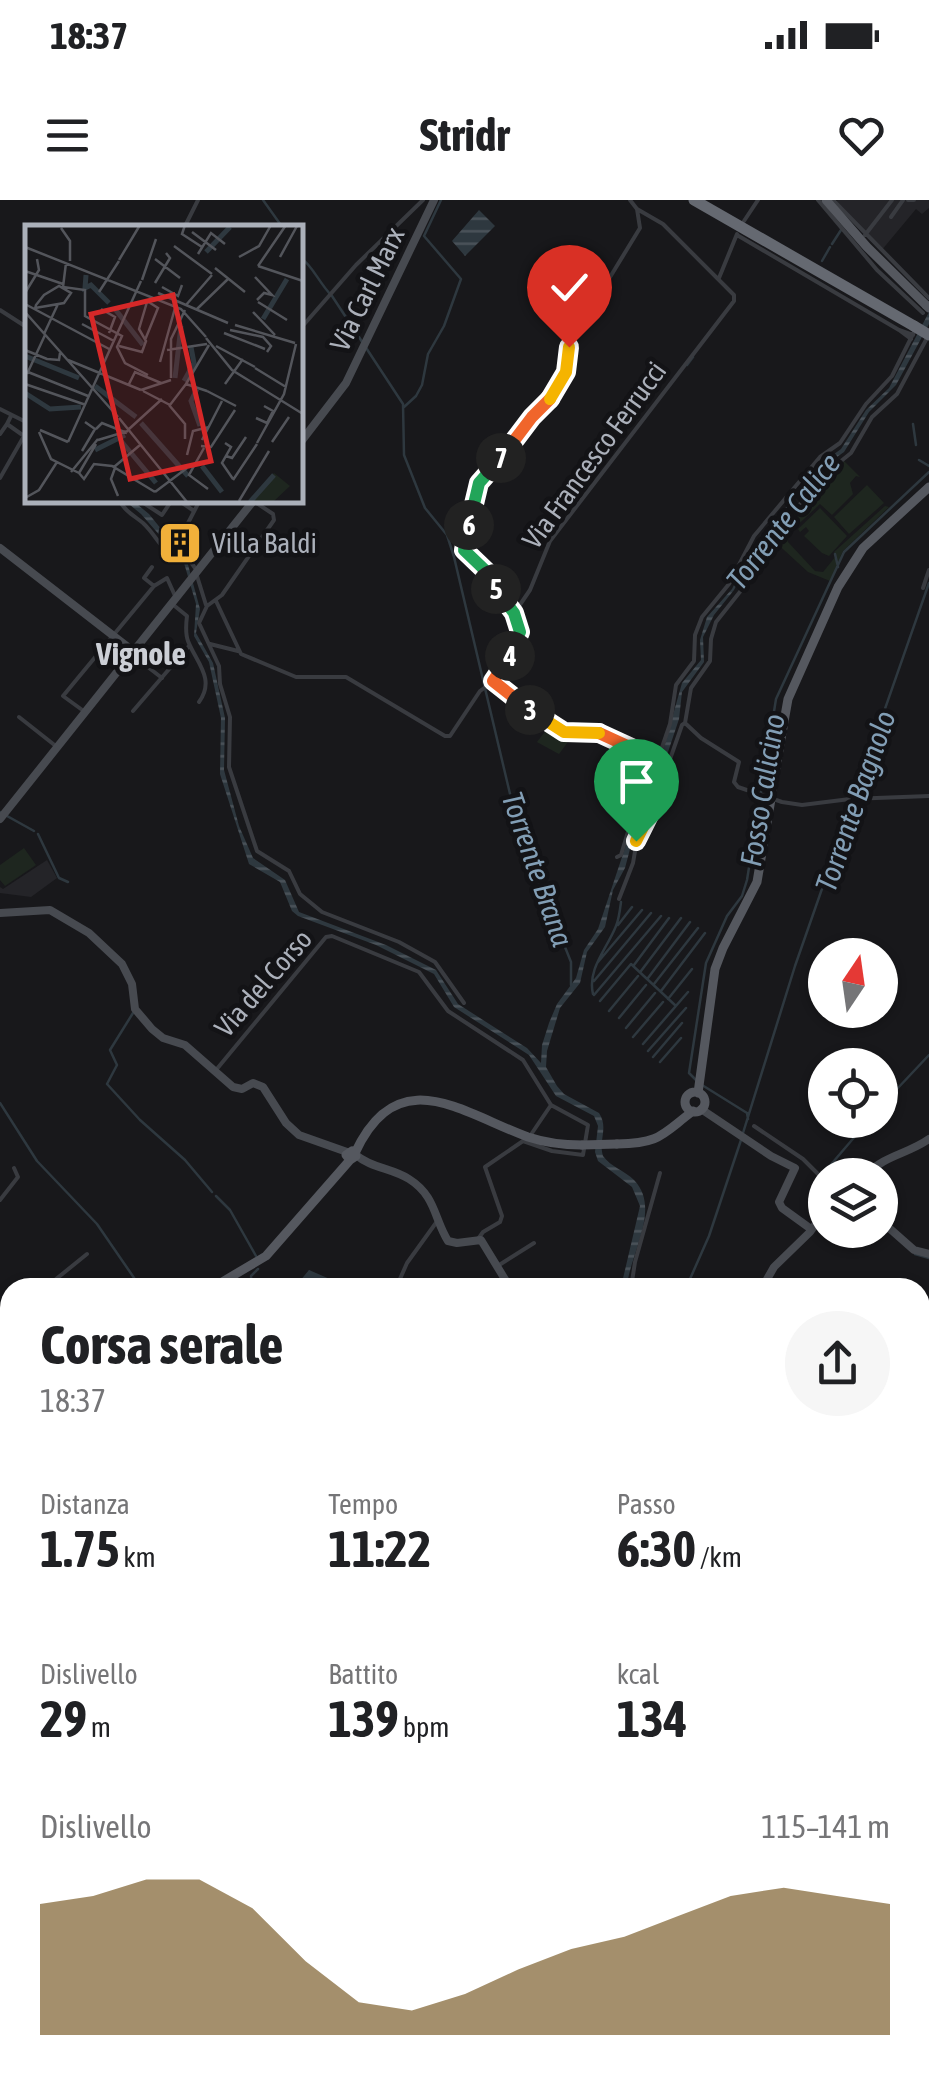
<!DOCTYPE html>
<html lang="it">
<meta charset="utf-8">
<style>
body{margin:0;font-family:"Asap Condensed",sans-serif;background:#f6f6f6;color:#202124;height:100vh;display:flex;flex-direction:column;font-size:38px;white-space:nowrap}
*{box-sizing:border-box;margin:0}
p{font-size:32px;color:#757577}
.icon{flex:none;width:55px;height:55px;fill:none;stroke:currentColor;stroke-width:2;stroke-linecap:round;stroke-linejoin:round}
.map{position:relative;flex:1;overflow:hidden}
.details{position:absolute;left:0px;top:1078px;width:930px;height:812px;display:flex;flex-direction:column;background:#fff;border-radius:30px 30px 0 0;box-shadow:0 2px 8px #0004}
.details>*{flex:none}
.needle{width:65px;rotate:13deg}
.buttons{position:absolute;left:808px;top:738px;display:grid;gap:20px}
.buttons a{display:grid;place-items:center;width:90px;height:90px;border-radius:50%;background:#fff;box-shadow:0 2px 8px #0004;font-size:50px}
.pin{position:absolute;display:grid;place-items:center;width:85px;height:85px;color:#fff;margin:-102px -42px;border-radius:50% 50% 50% 0;rotate:-45deg;box-shadow:0 0 10px #0007}
.pin .icon{rotate:45deg}
.km{position:absolute;width:50px;height:50px;margin:-25px;border-radius:50%;background:#222;color:#fff;font-size:28px;line-height:50px;text-align:center}
.round{display:grid;place-items:center;flex:none;width:105px;height:105px;border-radius:52px;background:#f6f6f6}
.headline{display:flex;align-items:center;justify-content:space-between;height:170px;padding:0 40px}
h1{font-size:55px;font-weight:700;line-height:75px}
.metrics{display:grid;grid-template-columns:repeat(3,1fr);gap:15px;height:170px;padding:10px 40px}
.metrics div{display:grid;align-content:center}
.metrics b{font-size:50px;font-weight:700}
.metrics small{font-size:28px;font-weight:400}
.metrics p{font-size:28px}
.chart{height:280px;padding:20px 40px}
.chart p{display:flex;justify-content:space-between}
.chart svg{width:100%;height:180px;margin-top:10px;fill:#7e612e;opacity:.7}
.status{display:flex;justify-content:space-between;align-items:center;height:70px;padding:0 50px;background:#fff;direction:ltr}
.status svg{height:28px;fill:currentColor}
header{display:flex;justify-content:space-between;align-items:center;height:130px;padding:0 40px;background:#fff;font-size:45px;font-weight:700}
.map>svg:first-child{display:block}
.built{fill:#242428}
.grass{fill:#1e261f}
.park{fill:url(#park-tufts)}
.water{fill:url(#water-rules)}
.lines{fill:none;stroke-linecap:round;stroke-linejoin:round}
.stream{stroke:#2e383f;stroke-width:2.5}
.street{stroke:#393b40;stroke-width:4}
.secondary{stroke:#474a50;stroke-width:8}
.primary{stroke:#55585f;stroke-width:9}
.highway{stroke:#656971;stroke-width:11}
.primary-bridge{stroke:#55585f;stroke-width:9}
.highway-bridge{stroke:#656971;stroke-width:11}
.split-1-casing{stroke:#fff;stroke-width:20}
.split-2-casing{stroke:#fff;stroke-width:20}
.split-3-casing{stroke:#fff;stroke-width:20}
.split-4-casing{stroke:#fff;stroke-width:20}
.split-5-casing{stroke:#fff;stroke-width:20}
.split-6-casing{stroke:#fff;stroke-width:20}
.split-7-casing{stroke:#fff;stroke-width:20}
.split-8-casing{stroke:#fff;stroke-width:20}
.split-9-casing{stroke:#fff;stroke-width:20}
.split-1{stroke:#f5b400;stroke-width:12}
.split-2{stroke:#f0652b;stroke-width:12}
.split-3{stroke:#f5b400;stroke-width:12}
.split-4{stroke:#f0652b;stroke-width:12}
.split-5{stroke:#22a559;stroke-width:12}
.split-6{stroke:#22a559;stroke-width:12}
.split-7{stroke:#22a559;stroke-width:12}
.split-8{stroke:#f0652b;stroke-width:12}
.split-9{stroke:#f5b400;stroke-width:12}
.labels{text-anchor:middle;dominant-baseline:central;stroke-width:9;stroke-linejoin:round;paint-order:stroke}
.street-label{font-size:28px;fill:#abb0ba;stroke:#131316}
.poi-label{font-size:28px;fill:#abb0ba;stroke:#131316;text-anchor:start}
.water-label{font-size:30px;font-style:italic;fill:#829eb5;stroke:#131316}
.quarter-label{font-size:32px;font-weight:bold;fill:#cccfd6;stroke:#131316}
.inset-river{fill:none;stroke:#2e383f;stroke-width:5}
.inset-road{fill:none;stroke:#53555b;stroke-width:2.5}
.view{fill:#d62828;fill-opacity:0.15;stroke:#d62828;stroke-width:5}
.inset-edge{fill:none;stroke:#abb0ba;stroke-width:5}
</style>
<div class="status"><b>18:37</b><svg viewBox="0 0 49 12"><path d="M0 12V9h3v3zM5 12V6h3v6zM10 12V3h3v9zM15 12V0h3v12zM26 1h20v11H26zM47 4h2v5h-2z"/></svg></div>
<header><svg class="icon" aria-label="menu" viewBox="0 0 24 24"><path d="M4 6h16M4 12h16M4 18h16"/></svg>Stridr<svg class="icon" aria-label="heart" viewBox="0 0 24 24"><path d="M12 20l-8-8c-3-5 5-10 8-4 3-6 11-1 8 4z"/></svg></header>
<div class="map">
<svg width="929" height="1889" viewBox="0 0 929 1889">
<defs>
<pattern id="park-tufts" width="24" height="20" patternUnits="userSpaceOnUse" patternTransform="scale(2.5)"><rect width="24" height="20" fill="#1e261f"/><path d="M3 7l-1-3M5 7V3M7 7l1-3M15 17l-1-3M17 17v-4M19 17l1-3" fill="none" stroke="#3c433d"/></pattern>
<pattern id="water-rules" width="6" height="5" patternUnits="userSpaceOnUse" patternTransform="scale(2.5)"><rect width="6" height="5" fill="#2e383f"/><path d="M0 2.5h6" fill="none" stroke="#4a5259"/></pattern>
</defs>
<rect width="100%" height="100%" fill="#18181b"/>
<path class="built" d="M838,0H929V8L922,14L916,9L881,51L835,2Z
M47,660L57,678L31,697L0,693V687L3,689Z"/>
<path class="grass" d="M844,261L860,277L856,276L850,283L853,294L832,315L820,304L787,335L788,342L815,371L823,372L836,356L834,352L885,306L889,307L843,351L830,381L808,372L772,339L830,271Z
M867,285L884,303L849,334L834,317Z
M820,308L847,336L829,356L822,353L804,336L809,331L806,327L800,332L798,329Z
M24,648L36,665L5,686L0,680V665Z"/>
<path class="park" d="M548,528L570,539L559,554L537,542Z"/>
<path class="water" d="M479,10L495,26L465,56L452,41Z
M929,112V124L896,185L869,212L844,252L821,268L757,346L734,390L714,415L703,437L704,462L682,492L679,519L665,561L644,588L643,617L634,634L625,668L613,690L605,727L587,752L580,783L560,808L547,851L546,867L557,886L564,894L599,913C609,928 598,940 603,956C611,967 625,971 634,980C662,1009 629,1055 627,1087H621L640,1006L632,987L598,961L595,952L598,926L594,916L556,896L529,855L454,807L434,774L376,745L298,716L292,711L280,682L249,664L220,574L221,518L209,462L194,436L196,404L184,363L141,314L124,300H132L149,314L187,361L200,409L196,433L213,463L225,518L224,570L239,626L253,658L285,680L299,712L386,745L436,770L458,804L527,848L541,863L542,845L549,823L557,804L576,778L584,750L598,729L630,633L641,614L639,592L643,582L660,561L682,483L701,460L700,440L707,417L732,389L752,349L822,263L841,249L866,210L889,188Z
M309,1070L339,1083L335,1087H295Z"/>
<g class="lines">
<path class="stream" d="M263,0L283,28
M832,44L841,30
M300,57C313,66 319,83 332,96L403,204L404,255L425,308L447,335L454,357L519,632L571,762V785
M822,61L830,47
M687,165L693,157
M404,207L416,196L422,185L428,154L444,126L461,79L424,36L441,0
M913,224L916,245
M919,260L929,266
M835,354L838,367
M0,612L34,631
M38,634L59,678L68,682
M618,725L632,707
M598,762L642,710
M634,765L669,718
M641,771L681,718
M648,778L690,722
M594,781L651,713
M654,784L698,728
M661,791L705,733
M593,794C587,769 607,749 616,726C619,719 620,710 621,702
M594,795L661,716
M668,799L692,769
M600,801L631,764L676,806
M609,811L638,776
M133,813L110,850L117,865L107,884L140,920L185,960L212,992
M619,818L646,785
M626,828L655,793
M633,837L663,802
M643,844L688,792
M648,851L686,808
M653,857L682,823
M660,862L681,838
M696,880L689,873L706,763L727,716L742,696L747,680L776,499L844,352L929,272
M702,885L747,913L748,919
M0,903L37,961L97,1024L141,1088
M880,907L929,855
M743,933L795,766L929,383
M822,975L869,920
M216,996L230,1010L256,1056
M915,1054L929,1058
M252,1088L251,1076L258,1069
M686,1088L709,1036L741,940
M920,1125L929,1114
M0,1265L10,1275
M920,1367L929,1355
M920,1417L926,1437L920,1449
M0,1444L10,1438
M1,1451L10,1469
M920,1612L929,1601
M216,1880L221,1889
M360,1880L366,1889
M556,1880L562,1889
M787,1886L794,1889
M682,1889L689,1880"/>
<path class="street" d="M818,0L877,70L923,113
M833,0L929,98
M908,0H914
M891,17L903,0
M744,21L758,0
M184,28L198,0
M737,35L899,130
M865,35L892,0
M719,78L737,34
M0,110L28,128
M300,129L356,65L423,0
M911,139L899,130L913,135
M0,209L28,223
M0,234L7,224
M0,278L24,236L7,224L11,216
M119,300C125,311 133,315 143,323C156,335 161,350 177,359L186,347L187,325L200,300
M139,300L162,315L172,300
M178,300L194,311
M255,302L273,314L274,320L222,395L207,406L199,423L219,466L220,484L230,517L229,567L257,651L289,671L300,694L322,712L399,742L435,762L464,803
M183,351L195,368
M197,376L206,405
M154,386L167,378L176,398
M923,388L929,370
M216,401L241,454L296,477H346L445,536H450L480,491L491,483L521,436C515,418 500,386 488,372C481,364 471,358 464,350L472,305L480,281L558,188L567,166L571,141L640,28L637,9L630,0
M171,403L187,416C186,424 185,433 188,441C196,462 216,479 199,502
M515,412L530,390L550,341L734,101V95L663,24L637,9
M210,444L238,451
M131,454L162,478
M493,481L558,530L607,536L665,570
M133,511L189,446
M85,512L63,496L154,386L144,378L152,367
M19,517L57,547
M685,523L701,538L739,562L734,582L738,587L782,602L802,605L850,599L929,596
M617,657L621,655L636,605L638,584L658,559L670,524L676,485L694,461L695,435L702,417L729,384L754,336L820,257L840,243L866,204L892,176L914,132
M619,699L633,663L638,634L649,615L656,579L668,565L682,525L685,523L691,488L710,461L711,439L716,422L743,388L766,343L830,270L851,253L872,217L897,194L927,138
M216,870L326,737L332,736L419,772L448,811L523,860L551,905L588,925L583,955L552,951L523,941L485,967L502,1016L500,1022L483,1032L478,1039
M754,926L803,959L825,981
M532,933L551,905
M0,1000L18,977L14,968
M496,1067L534,1043
M45,1088L87,1054
M396,1088L407,1063L438,1020
M631,1088L635,1062L660,973
M0,1120L2,1118
M0,1124L10,1115
M0,1191L7,1199
M0,1308L10,1312
M920,1516L929,1507
M920,1603L929,1592
M0,1686L10,1658
M920,1741L929,1732
M370,1880L376,1889
M44,1889L46,1880
M732,1889L736,1880"/>
<path class="secondary" d="M300,243L346,183L434,0
M0,348L133,451
M0,619L254,300
M0,713L50,710L89,733L122,764L132,784L135,809L152,829L163,838L185,845L233,887L242,889L253,883L263,887L286,923L299,935L347,952
M701,909L771,956L795,968L779,1002L782,1008L811,1029
M356,955C371,968 392,968 409,979C436,996 434,1019 448,1041L457,1043L481,1040L506,1081L532,1088
M866,975C885,955 908,954 929,939
M880,1020L914,1050L929,1054
M762,1088L774,1067L810,1032L825,1011
M0,1206L10,1201
M0,1395L10,1404
M0,1842L10,1856
M83,1880L89,1889"/>
<path class="primary" d="M826,0L867,47L926,105
M771,595L788,499L838,387L863,348L929,287
M685 902a10 10 0 1 1 20 0a10 10 0 1 1-20 0Z
M698,893L715,769L723,748L757,682L771,599
M617,944C661,943 661,935 693,911
M352,951L356,956L350,960L346,955Z
M355,953C398,860 462,913 528,937C546,943 563,945 582,945
M212,1088L266,1056L350,960
M0,1128L10,1146
M334,1880L337,1889"/>
<path class="highway" d="M694,0L914,126"/>
<path class="primary-bridge" d="M926,105L929,108
M771,599V595
M582,945L617,944"/>
<path class="highway-bridge" d="M914,126L929,135"/>
</g>
<g class="lines">
<g class="split-1-casing">
<path id="split-1" d="M636,641L649,615L656,581L664,571"/>
</g>
<g class="split-2-casing">
<path id="split-2" d="M599,533L636,550L664,571"/>
</g>
<g class="split-3-casing">
<path id="split-3" d="M530,510L564,532L599,533"/>
</g>
<g class="split-4-casing">
<path id="split-4" d="M510,456L493,481L530,510"/>
</g>
<g class="split-5-casing">
<path id="split-5" d="M496,389L514,413L520,432L510,456"/>
</g>
<g class="split-6-casing">
<path id="split-6" d="M469,325L464,350L489,374L496,389"/>
</g>
<g class="split-7-casing">
<path id="split-7" d="M469,325L479,283L501,258"/>
</g>
<g class="split-8-casing">
<path id="split-8" d="M501,258L532,217L550,199"/>
</g>
<g class="split-9-casing">
<path id="split-9" d="M550,199L566,172L569,147"/>
</g>
<use href="#split-1" class="split-1"/>
<use href="#split-2" class="split-2"/>
<use href="#split-3" class="split-3"/>
<use href="#split-4" class="split-4"/>
<use href="#split-5" class="split-5"/>
<use href="#split-6" class="split-6"/>
<use href="#split-7" class="split-7"/>
<use href="#split-8" class="split-8"/>
<use href="#split-9" class="split-9"/>
</g>
<defs>
<g id="building-square" transform="scale(2.25)"><rect x="-9" y="-9" width="18" height="18" rx="4" fill="#f1b03a" stroke="#131316"/><path d="M-4-6H4V6H1V3H-1V6H-4ZM-2.5-4.3h1.7v1.8h-1.7ZM.8-4.3h1.7v1.8H.8ZM-2.5-1h1.7V.8h-1.7ZM.8-1h1.7V.8H.8Z" fill="#111"/></g>
</defs>
<g fill-rule="evenodd">
<use href="#building-square" x="180" y="343"/>
</g>
<g class="labels">
<g class="street-label">
<text transform="translate(367 89) rotate(-64)">Via Carl Marx</text>
<text transform="translate(594 255) rotate(-54)">Via Francesco Ferrucci</text>
<text transform="translate(263 783) rotate(-49)">Via del Corso</text>
</g>
<g class="poi-label">
<text x="212" y="343">Villa Baldi</text>
</g>
<g class="water-label">
<text transform="translate(783 321) rotate(-52)">Torrente Calice</text>
<text transform="translate(762 590) rotate(-81)">Fosso Calicino</text>
<text transform="translate(855 601) rotate(-71)">Torrente Bagnolo</text>
<text transform="translate(538 669) rotate(71)">Torrente Brana</text>
</g>
<g class="quarter-label">
<text x="141" y="453">Vignole</text>
</g>
</g>
<g transform="translate(25 25)">
<rect width="278" height="278" fill="#18181b"/>
<path d="M249,248L265,261L248,277H225Z" fill="#1e261f"/>
<path class="inset-river" d="M181,27L205,2M61,50L60,63L66,60L84,78M90,84L118,120M238,94L262,54M0,131L54,153M150,153L156,101M159,156L169,138L166,122M70,161L111,192M172,164L166,176L175,201M0,168L25,184L56,182M116,198L163,251M96,216L131,258M70,225L100,210M177,241L197,267M225,277L249,250"/>
<path class="inset-road" d="M160,0L157,9L177,22M36,3L45,16V36M167,7L191,25M149,21L187,49M0,22L156,84L181,112M173,29L186,8L200,19M214,32L234,21L246,0M255,32L272,1M130,34L155,53M94,35L115,0M41,38L38,62L60,65V91L97,111L92,122L100,138L123,150M233,41L261,0M233,41L278,56M190,43L220,67M0,46L38,59M230,52L247,70L239,68L232,75M117,55L131,14M130,58L145,33L141,28M137,62L153,71L157,60M74,67L94,36M0,68L14,45L12,34M133,68L203,98M233,77L262,95M0,79L86,125M161,80L187,50M10,84L11,80L19,70L34,61L46,68L39,78L10,83M76,84L90,92L84,108M172,84L204,53M0,87L93,192M228,87L250,110M57,99L89,116M210,100L270,118M205,105L238,112L246,121L242,127M199,108L240,124M19,109L33,79M181,113L207,145L278,189M120,115L133,83L122,76M94,121L117,127L121,116L114,104L122,77M191,121L230,142M0,125L22,134L34,135L35,128M142,125L182,119M43,135L116,165M135,137L150,83M230,143L261,162M3,147L63,171M2,149L20,110M146,153V114L160,85M0,159L61,180M161,159L184,120M200,159L218,134M103,161L110,147L136,158M116,165L146,155M118,166L145,180L161,159L182,166M182,166L211,181M144,180L160,199V214M94,193L162,277M231,193L242,198L248,186L239,181M71,204L77,198L102,208M104,204L137,174M15,205L43,217M14,207L26,234L54,248M73,215L103,206M177,215L197,176M43,217L116,56M247,217L264,192M200,218L206,222L197,238L208,254M232,218L259,169L271,119M176,221L186,222L210,185M179,223L164,250L183,264M57,226L70,204L60,197M162,230L168,206L184,202M201,231L207,233L221,212M89,242L115,220M90,243L86,254L93,271M46,247L73,214M54,248L59,254L69,239L87,241L130,267M54,248L71,219M208,255L232,219M130,267L162,243M0,273L14,265L32,237M214,276L244,226"/>
<path class="view" d="M148,70L186,236L105,254L66,89Z"/>
<rect width="278" height="278" class="inset-edge"/>
</g>
</svg>
<div class="buttons">
<a><svg class="needle" viewBox="-14 -14 28 28"><path d="M0-13l5 13h-10z" fill="#e53935"/><path d="M0 13l5-13h-10z" fill="#757577"/></svg></a>
<a><svg class="icon" aria-label="locate" viewBox="0 0 24 24"><circle cx="12" cy="12" r="6"/><path d="M12 2v4M12 18v4M2 12h4M18 12h4"/></svg></a>
<a><svg class="icon" aria-label="layers" viewBox="0 0 24 24"><path d="M12 4l9 5-9 5-9-5zM3 14l9 5 9-5"/></svg></a>
</div>
<div class="pin" style="left:636px;top:641px;background:#1e9e55"><svg class="icon" aria-label="arrive" viewBox="0 0 24 24"><path d="M6 21V4h12l-3 4 3 4H6"/></svg></div>
<div class="pin" style="left:569px;top:147px;background:#d93025"><svg class="icon" aria-label="check" viewBox="0 0 24 24"><path d="M5 12l5 5 9-10"/></svg></div>
<b class="km" style="left:530px;top:510px">3</b>
<b class="km" style="left:510px;top:456px">4</b>
<b class="km" style="left:496px;top:389px">5</b>
<b class="km" style="left:469px;top:325px">6</b>
<b class="km" style="left:501px;top:258px">7</b>
<section class="details">
<div class="headline"><div><h1>Corsa serale</h1><p>18:37</p></div><a class="round"><svg class="icon" aria-label="share" viewBox="0 0 24 24"><path d="M12 15V3M7 8l5-5 5 5M5 13v7h14v-7"/></svg></a></div>
<div class="metrics">
<div><p>Distanza</p><b>1.75<small> km</small></b></div>
<div><p>Tempo</p><b>11:22</b></div>
<div><p>Passo</p><b>6:30<small> /km</small></b></div>
</div>
<div class="metrics">
<div><p>Dislivello</p><b>29<small> m</small></b></div>
<div><p>Battito</p><b>139<small> bpm</small></b></div>
<div><p>kcal</p><b>134</b></div>
</div>
<div class="chart"><p><span>Dislivello</span>115–141 m</p>
<svg viewBox="0 0 160 44" preserveAspectRatio="none"><path d="M0 44V12L10 10L20 6L30 6L40 13L50 26L60 36L70 38L80 34L90 28L100 23L110 20L120 15L130 10L140 8L150 10L160 12V44z"/></svg>
</div>
</section>
</div>
